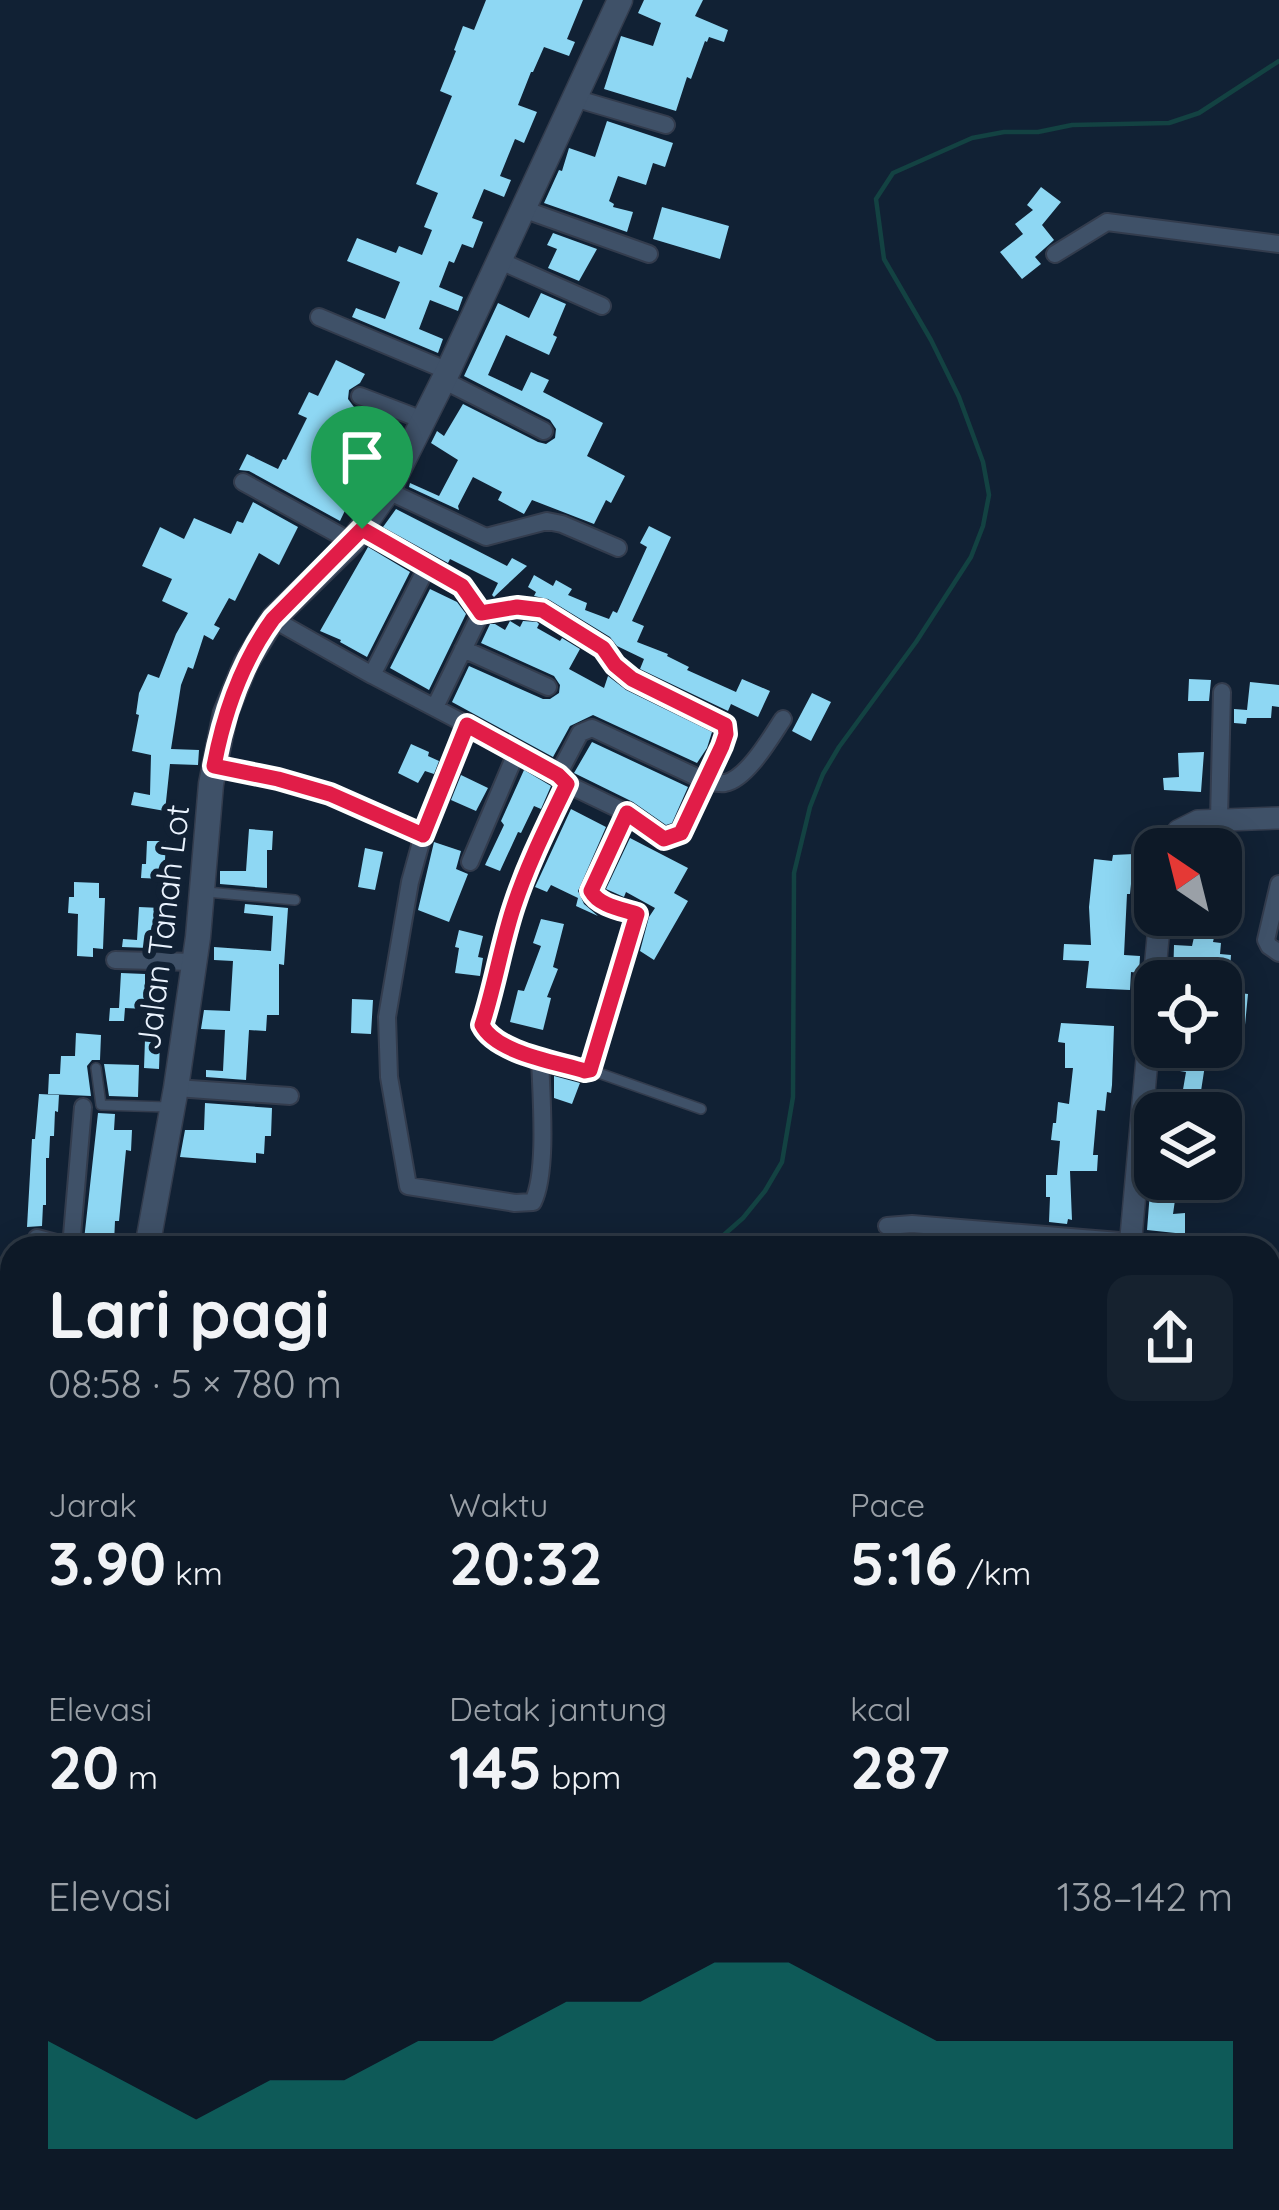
<!DOCTYPE html>
<html lang="id">
<meta charset="utf-8">
<style>
body{margin:0;font-family:Quicksand,sans-serif;background:#16222f;color:#f1f3f6;height:100vh;display:flex;flex-direction:column;font-size:45px;white-space:nowrap}
*{box-sizing:border-box;margin:0}
p{font-size:39px;color:#9aa0a7}
.icon{flex:none;width:66px;height:66px;fill:none;stroke:currentColor;stroke-width:2;stroke-linecap:round;stroke-linejoin:round}
.map{position:relative;flex:1;overflow:hidden}
.details{position:absolute;left:0px;top:1236px;width:1281px;height:975px;display:flex;flex-direction:column;background:#0d1927;border-radius:36px 36px 0 0;box-shadow:0 6px 30px #0003,0 0 0 3px #2d3844}
.details>*{flex:none}
.needle{width:78px;rotate:325deg}
.controls{position:absolute;left:1134px;top:828px;display:grid;gap:24px}
.controls a{display:grid;place-items:center;width:108px;height:108px;border-radius:24px;background:#0d1927;box-shadow:0 6px 30px #0003,0 0 0 3px #2d3844;font-size:60px}
.pin{position:absolute;display:grid;place-items:center;width:102px;height:102px;color:#fff;margin:-123px -51px;border-radius:50% 50% 50% 0;rotate:-45deg;box-shadow:0 0 12px #0007}
.pin .icon{rotate:45deg}
.round{display:grid;place-items:center;flex:none;width:126px;height:126px;border-radius:24px;background:#16222f}
.summary{display:flex;align-items:center;justify-content:space-between;height:204px;padding:0 48px}
h1{font-size:66px;font-weight:800;line-height:90px}
.figures{display:grid;grid-template-columns:repeat(3,1fr);gap:18px;height:204px;padding:12px 48px}
.figures div{display:grid;align-content:center}
.figures b{font-size:60px;font-weight:800}
.figures small{font-size:33px;font-weight:400}
.figures p{font-size:33px}
.chart{height:336px;padding:24px 48px}
.chart p{display:flex;justify-content:space-between}
.chart svg{width:100%;height:216px;margin-top:12px;fill:#0f766e;opacity:.7}
.map>svg:first-child{display:block}
.lines{fill:none;stroke-linecap:round;stroke-linejoin:round}
.stream{stroke:#134242;stroke-width:4.5}
.building{fill:#8ed7f3}
.service-casing{stroke:#333c4d;stroke-width:12}
.minor-casing{stroke:#333c4d;stroke-width:20}
.tertiary-casing{stroke:#333c4d;stroke-width:24}
.secondary-casing{stroke:#333c4d;stroke-width:27}
.service{stroke:#3f5168;stroke-width:9}
.minor{stroke:#3f5168;stroke-width:16}
.tertiary{stroke:#3f5168;stroke-width:21}
.secondary{stroke:#3f5168;stroke-width:24}
.route-casing{stroke:#fff;stroke-width:24}
.route{stroke:#e11d48;stroke-width:15}
.labels{text-anchor:middle;dominant-baseline:central;stroke-width:12;stroke-linejoin:round;paint-order:stroke}
.street-label{font-size:33px;fill:#e9f2fd;stroke:#112134}
</style>
<div class="map">
<svg width="1279" height="2210" viewBox="0 0 1279 2210">
<rect width="100%" height="100%" fill="#112134"/>
<g class="lines">
<path class="stream" d="M709,1248L743,1218L765,1191L782,1162L793,1097L794,873L810,807L823,774L839,747L916,642L971,557L983,526L989,495L983,462L959,397L931,340L884,259L876,199L893,173L972,138L1004,132H1038L1072,125L1169,123L1199,113L1279,61
M422,2199L437,2210"/>
</g>
<path class="building" d="M486,0H583L567,39L575,42L569,56L544,47L533,72H531L518,105L537,112L524,143L515,139L500,176L511,180L504,197L484,189L472,218L483,222L473,248L462,244L454,263L449,261L439,287L463,297L458,311L430,300L419,329L443,339L438,353L352,317L356,308L385,319L400,282L347,261L357,238L396,253L399,246L422,255L432,230L424,227L438,193L416,184L452,96L440,91L456,51L454,50L463,26L474,30Z
M644,0H703L695,16L728,30L724,42L709,37L707,42L705,41L691,79L687,77L676,111L604,89L621,36L653,46L661,23L638,13Z
M607,121L673,143L665,167L653,163L646,185L618,176L609,201L614,204L613,207L633,212L627,232L544,203L559,170L562,171L569,148L595,157Z
M1041,187L1061,202L1042,225L1054,240L1035,257L1041,264L1022,279L1000,252L1023,234L1015,224L1033,210L1027,205Z
M662,207L729,226L720,259L653,239Z
M553,233L597,249L579,281L548,268L557,249L547,245Z
M541,293L566,304L553,335L557,337L549,355L506,335L488,375L522,391L531,372L549,380L543,392L603,423L587,456L625,476L611,503L606,500L594,524L532,500L524,514L498,500L502,492L473,477L458,506L459,510L409,487L410,483L439,496L458,460L431,443L437,431L444,436L463,404L538,442L546,444L555,438L556,429L550,420L464,376L498,303L529,318Z
M336,360L365,374L360,383L349,390L348,399L354,407L372,414L365,430L371,433L362,449L381,458L372,477L363,473L340,521L249,471L239,470L247,454L278,469L283,459L286,460L307,418L298,414L309,392L318,396Z
M253,502L298,527L279,565L259,553L235,601L229,598L214,625L220,628L213,640L204,635L193,669L188,667L181,685L171,749L199,750L198,765L170,764L165,811L131,805L134,792L150,795L151,755L132,751L139,715L136,714L139,693L148,674L159,678L176,634L188,613L162,601L172,579L142,566L160,527L184,539L194,518L231,534L237,521L243,523Z
M396,509L507,566L512,558L527,566L494,597L492,595L498,583L450,559L448,563L383,527Z
M649,526L671,537L632,621L644,626L637,642L668,654L667,656L689,667L687,670L736,692L742,679L770,691L758,717L731,704L728,711L640,669L644,659L617,646L610,637L548,599L534,596L536,592L528,587L534,575L553,586L556,580L572,589L568,595L587,603L585,610L609,619L613,611L617,613L647,547L640,543Z
M368,547L410,572L367,657L340,642L341,640L320,631Z
M430,589L457,602L466,614L429,690L390,668Z
M510,621L520,627L523,621L537,622L539,624L537,628L560,641L562,638L580,649L569,669L604,688L608,676L626,690L712,732L707,748L697,763L593,715L570,726L553,757L452,702L469,666L543,699H550L559,693L560,685L554,676L481,643L490,624H495L505,630Z
M1189,679L1211,680L1209,701H1188Z
M1250,682L1279,685V707L1272,706L1271,718H1247L1246,724L1234,723V709L1247,710Z
M812,693L831,702L811,741L792,731Z
M592,742L688,787L672,823L666,825L633,802L574,773Z
M411,744L429,752L428,756L439,761L434,774L425,771L418,783L398,773Z
M1204,752L1201,792L1164,790L1163,778L1179,777L1178,753Z
M524,770L551,786L541,809L534,806L521,833L518,832L500,871L485,865L504,825L501,821Z
M461,775L488,788L476,811L451,800Z
M571,809L606,827L578,891L584,904L598,916L576,906L578,898L551,885L547,892L535,887Z
M249,829L273,831L272,850H267V888L220,884V871H246Z
M630,838L688,868L674,893L688,901L654,960L640,951L649,917L655,908L626,892L624,897L606,889Z
M147,841H166L164,879L141,878L142,864H146Z
M434,842L461,851L456,869L468,874L449,922L418,910Z
M365,848L383,852L375,890L358,887Z
M1134,854L1130,894H1127L1124,955L1140,956L1139,973L1131,972L1130,990L1086,988L1089,961L1063,960L1064,944L1091,945L1089,907L1094,859L1112,861L1113,855Z
M74,882L99,883V898H105L103,949L93,948V957L77,956L78,914L68,913L69,897H74Z
M245,904L288,908L284,965L279,964V1015H267L266,1031L249,1030L246,1080L206,1077V1070L223,1071L225,1030L201,1029L204,1010L230,1011L233,961L214,960V947L271,951L273,916L244,913Z
M139,907L161,908L160,930L175,931L174,949L122,947L123,939L137,940Z
M1199,915L1218,919L1213,942L1221,943L1220,954L1231,955L1229,981H1173L1174,945L1192,946Z
M541,919L564,924L553,967L558,969L547,997L551,998L543,1030L510,1022L518,990L524,991L541,946L533,943Z
M459,930L483,936L478,957L483,958L480,976L455,973L459,948L455,947Z
M121,973L145,974V1009L125,1008L124,1021H109L110,1008H119Z
M1221,991L1248,994L1245,1025L1221,1024Z
M352,999L373,1000L371,1034L351,1033Z
M1061,1023L1114,1026L1112,1085L1111,1093L1107,1092L1105,1111L1097,1110L1093,1155H1098L1097,1171H1070L1072,1220L1068,1219L1067,1224L1049,1222L1050,1197H1046V1175H1057L1060,1141L1051,1140L1053,1123H1056L1058,1102L1069,1104L1073,1068H1065V1043L1058,1042Z
M76,1033L101,1035L100,1060H92L87,1066L91,1096L48,1094L49,1074H60L61,1056H75Z
M145,1039L160,1040L159,1069L144,1068Z
M1164,1047H1225L1224,1066L1205,1065L1199,1104H1196L1195,1113H1179L1186,1072L1162,1068Z
M104,1064L139,1065L138,1097L109,1096Z
M554,1076L580,1083L572,1104L554,1098Z
M39,1094L59,1095L58,1112L55,1111L54,1136H50L49,1158H46V1205H43L42,1226L27,1227L32,1139H35Z
M205,1103L272,1108L271,1136H265L264,1154L256,1153V1163L180,1157L185,1130H204Z
M98,1113L115,1114L114,1130H132L131,1151L126,1150L119,1221H115L114,1243L84,1240Z
M1151,1179H1178L1173,1214L1185,1213V1234L1147,1230Z"/>
<g class="lines">
<g class="service-casing">
<path id="service" d="M207,892L295,900
M96,1068L101,1105L168,1107
M590,1070L701,1109
M0,1470L12,1476"/>
</g>
<g class="minor-casing">
<path id="minor" d="M574,98L666,125
M523,209L649,254
M1055,254L1107,222L1279,244
M498,260L602,306
M319,317L448,371
M443,380L544,431
M360,396L423,420
M243,482L352,542
M388,491L486,537L547,521L562,524L618,548
M362,529L462,587L481,613
M273,619L372,675L517,751L558,775L567,784L627,813L664,839L681,833L722,746L726,734L723,723L632,679L615,665L603,648L541,610L516,607L481,613
M463,649L548,687
M372,675L428,565
M435,707L481,613
M467,725L423,835L410,882L387,1017L389,1077L408,1186L515,1203L533,1202C548,1172 541,1093 540,1057
M215,766L278,779L330,794L423,835
M558,775L580,733L592,728L705,781C712,782 718,784 725,783C747,779 771,737 783,719
M567,784C548,824 528,863 514,906C501,945 495,986 482,1025C496,1053 556,1062 585,1071L593,1066L637,915C622,909 599,906 591,891L627,813
M1219,819L1222,692
M470,862L517,751
M1279,884L1266,940L1269,946L1279,953
M115,960L194,962
M176,1088L290,1096
M887,1226L912,1224L1205,1248
M37,1238L75,1248
M71,1247L83,1107
M0,1382L12,1362
M0,1413L12,1420
M0,1915L12,1922
M0,2160L12,2162
M31,2210L33,2199"/>
</g>
<g class="tertiary-casing">
<path id="tertiary" d="M1169,849L1178,831L1198,821L1279,818
M1130,1248L1160,915
M851,2210L853,2199"/>
</g>
<g class="secondary-casing">
<path id="secondary" d="M147,1248L176,1088L198,937L211,784L225,714L246,663L273,619L352,542L388,491L448,371L620,0
M0,1631L12,1601"/>
</g>
<use href="#service" class="service"/>
<use href="#minor" class="minor"/>
<use href="#tertiary" class="tertiary"/>
<use href="#secondary" class="secondary"/>
</g>
<g class="lines">
<g class="route-casing">
<path id="route" d="M362,529L462,586L481,613L517,607L542,610L603,648L615,665L632,679L725,725L726,734L722,746L681,833L664,839L627,813L591,891C599,906 622,909 637,914L590,1070L585,1071C556,1062 496,1053 482,1025C495,986 501,945 514,906C528,863 548,824 567,784L558,775L467,725L423,835L330,794L278,779L214,766C224,712 241,663 273,619Z"/>
</g>
<use href="#route" class="route"/>
</g>
<g class="labels">
<g class="street-label">
<text transform="translate(162 927) rotate(-83)">Jalan Tanah Lot</text>
</g>
</g>
</svg>
<div class="controls">
<a><svg class="needle" viewBox="-14 -14 28 28"><path d="M0-13l5 13h-10z" fill="#e53935"/><path d="M0 13l5-13h-10z" fill="#9aa0a7"/></svg></a>
<a><svg class="icon" aria-label="locate" viewBox="0 0 24 24"><circle cx="12" cy="12" r="6"/><path d="M12 2v4M12 18v4M2 12h4M18 12h4"/></svg></a>
<a><svg class="icon" aria-label="layers" viewBox="0 0 24 24"><path d="M12 4l9 5-9 5-9-5zM3 14l9 5 9-5"/></svg></a>
</div>
<div class="pin" style="left:362px;top:529px;background:#1e9e55"><svg class="icon" aria-label="arrive" viewBox="0 0 24 24"><path d="M6 21V4h12l-3 4 3 4H6"/></svg></div>
<section class="details">
<div class="summary"><div><h1>Lari pagi</h1><p>08:58 · 5 × 780 m</p></div><a class="round"><svg class="icon" aria-label="share" viewBox="0 0 24 24"><path d="M12 15V3M7 8l5-5 5 5M5 13v7h14v-7"/></svg></a></div>
<div class="figures">
<div><p>Jarak</p><b>3.90<small> km</small></b></div>
<div><p>Waktu</p><b>20:32</b></div>
<div><p>Pace</p><b>5:16<small> /km</small></b></div>
</div>
<div class="figures">
<div><p>Elevasi</p><b>20<small> m</small></b></div>
<div><p>Detak jantung</p><b>145<small> bpm</small></b></div>
<div><p>kcal</p><b>287</b></div>
</div>
<div class="chart"><p><span>Elevasi</span>138–142 m</p>
<svg viewBox="0 0 160 44" preserveAspectRatio="none"><path d="M0 44V22L10 30L20 38L30 30L40 30L50 22L60 22L70 14L80 14L90 6L100 6L110 14L120 22L130 22L140 22L150 22L160 22V44z"/></svg>
</div>
</section>
</div>
